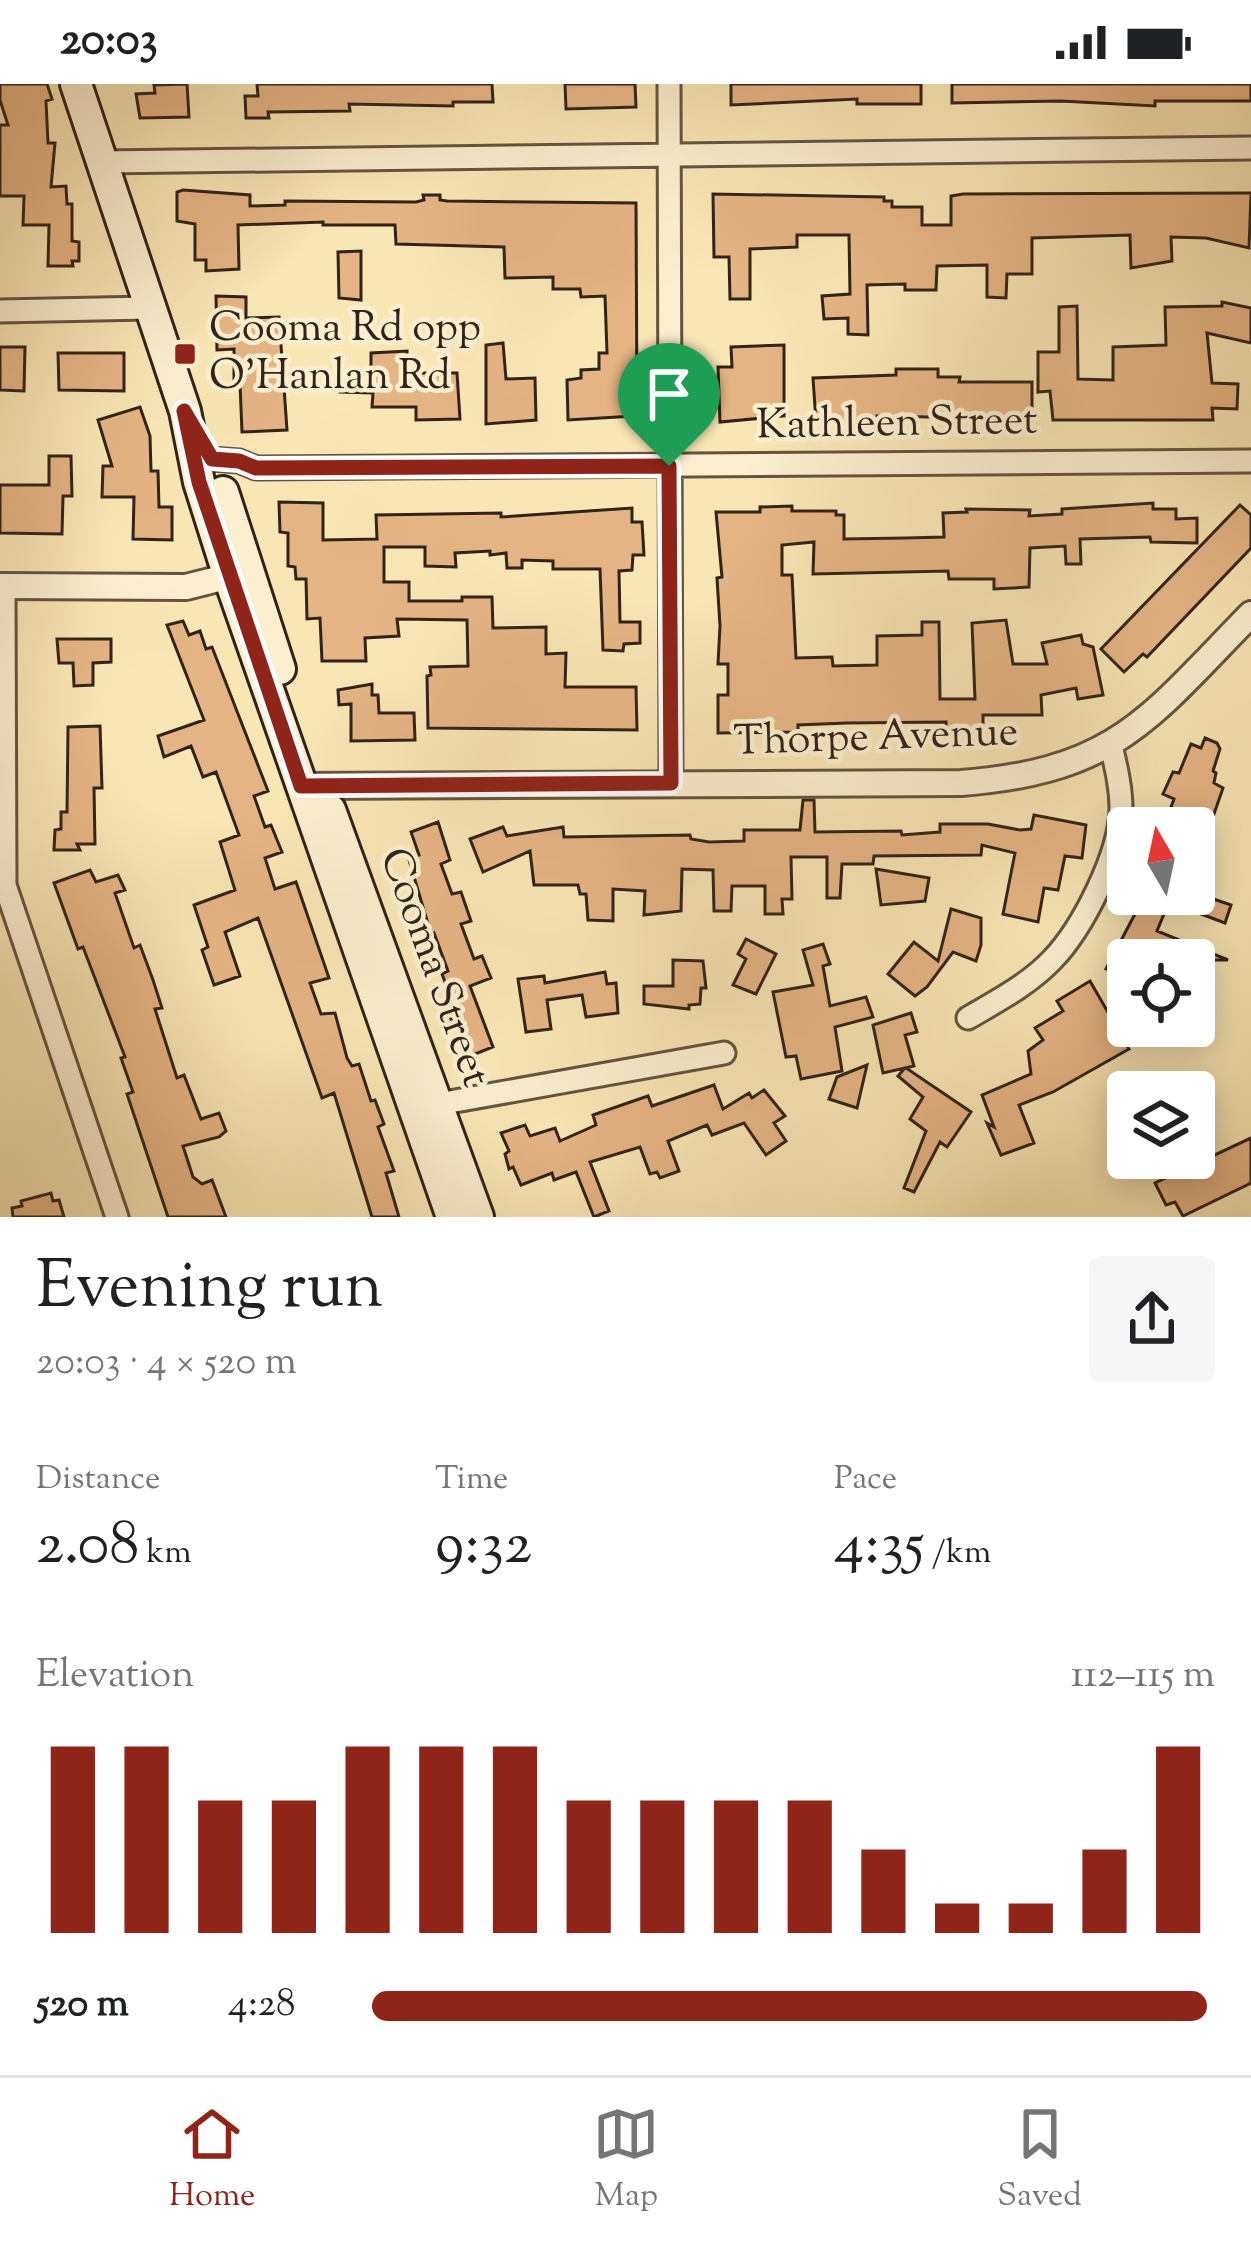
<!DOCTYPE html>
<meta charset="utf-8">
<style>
body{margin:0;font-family:"Sorts Mill Goudy",serif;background:#f6f6f6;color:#202124;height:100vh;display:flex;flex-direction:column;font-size:45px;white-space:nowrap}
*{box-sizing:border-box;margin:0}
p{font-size:39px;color:#757577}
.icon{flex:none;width:66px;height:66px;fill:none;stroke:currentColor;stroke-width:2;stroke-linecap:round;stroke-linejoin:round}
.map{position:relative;height:1133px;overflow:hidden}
.side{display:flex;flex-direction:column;background:#fff;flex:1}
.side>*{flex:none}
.needle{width:78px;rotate:351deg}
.controls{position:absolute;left:1107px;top:723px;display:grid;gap:24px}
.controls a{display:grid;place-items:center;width:108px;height:108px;border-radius:12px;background:#fff;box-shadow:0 6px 30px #0003;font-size:60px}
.pin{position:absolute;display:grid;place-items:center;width:102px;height:102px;color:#fff;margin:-123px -51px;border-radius:50% 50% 50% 0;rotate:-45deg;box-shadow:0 0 12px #0007}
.pin .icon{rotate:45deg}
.round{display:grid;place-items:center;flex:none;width:126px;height:126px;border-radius:12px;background:#f6f6f6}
.summary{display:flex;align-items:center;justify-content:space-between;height:204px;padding:0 36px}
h1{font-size:66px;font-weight:600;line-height:90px}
.figures{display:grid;grid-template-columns:repeat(3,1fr);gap:18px;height:204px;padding:12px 36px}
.figures div{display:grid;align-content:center}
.figures b{font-size:60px;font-weight:600}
.figures small{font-size:33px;font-weight:400}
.figures p{font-size:33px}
.chart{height:336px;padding:24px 36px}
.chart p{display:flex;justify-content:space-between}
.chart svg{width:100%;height:216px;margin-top:12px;stroke:#8f2418;stroke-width:6}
ul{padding:0 36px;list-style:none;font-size:39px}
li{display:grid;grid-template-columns:192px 144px 1fr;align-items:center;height:90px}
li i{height:30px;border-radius:15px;background:#8f2418}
.status{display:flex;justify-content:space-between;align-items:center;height:84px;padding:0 60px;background:#fff;direction:ltr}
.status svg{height:33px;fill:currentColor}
.dock{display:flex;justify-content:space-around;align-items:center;height:168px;border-top:3px solid #e0e0e0;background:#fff;font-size:33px;color:#757577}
.dock a{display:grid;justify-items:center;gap:6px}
.dock .on{color:#8f2418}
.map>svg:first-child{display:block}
.building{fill:#e5b484;stroke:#322318;stroke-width:3}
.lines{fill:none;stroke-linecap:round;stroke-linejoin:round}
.minor-casing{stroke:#64543f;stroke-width:27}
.tertiary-casing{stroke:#64543f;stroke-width:30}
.secondary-casing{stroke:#322318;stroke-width:36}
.minor{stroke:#fbefcf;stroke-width:21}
.tertiary{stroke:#fbefcf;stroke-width:24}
.secondary{stroke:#fbefcf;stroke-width:30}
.route-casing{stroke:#fff;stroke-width:24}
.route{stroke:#8f2418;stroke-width:15}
.poi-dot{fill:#8f2418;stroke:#fbefcf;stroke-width:4.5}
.labels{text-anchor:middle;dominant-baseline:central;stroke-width:9;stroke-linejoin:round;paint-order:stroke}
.poi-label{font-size:42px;fill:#322318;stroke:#fbefcf;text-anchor:start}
.street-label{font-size:42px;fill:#322318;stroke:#fbefcf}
</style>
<div class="status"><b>20:03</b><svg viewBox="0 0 49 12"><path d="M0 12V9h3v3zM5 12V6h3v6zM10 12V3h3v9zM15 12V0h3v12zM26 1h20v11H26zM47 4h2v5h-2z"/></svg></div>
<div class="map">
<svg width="1251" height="1133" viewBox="0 0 1251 1133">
<rect width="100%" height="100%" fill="#f9e6b5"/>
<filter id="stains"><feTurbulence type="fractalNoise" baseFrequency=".00167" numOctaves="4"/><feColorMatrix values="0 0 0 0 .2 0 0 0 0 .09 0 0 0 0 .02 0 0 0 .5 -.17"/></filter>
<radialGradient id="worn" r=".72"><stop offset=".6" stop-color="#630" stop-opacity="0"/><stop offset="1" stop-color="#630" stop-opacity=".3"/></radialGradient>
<path class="building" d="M0,0H47L52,15L46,17L48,59H55L51,103L66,102L67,120H72V157L79,158V177H72L73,182H48L49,141H23L24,112H0V41H8L0,16Z
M187,0L189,33L140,34L136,10L155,9L154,1Z
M257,0H492L493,18H453V22L349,20L350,27L268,28L269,34H246L245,12H258Z
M565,0H635L636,23L566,25Z
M731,0H921V20H857V15L731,21Z
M952,0H1251V17H1155V22L1061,17L952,19Z
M183,106L250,111V122L285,121V117L416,118L424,116L423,111H440V116L447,117L636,119L637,323L634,332L568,336L567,296L581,294V286L599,285V269H607L605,212L581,213L580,205H553V193L505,194L504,163L396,160L395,141H323V138L238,141L239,185L206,187V176H195V140L177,137V108Z
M1251,109L1249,164L1206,154L1171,153L1172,177L1131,184L1130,151L1032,154V190H1007L1006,214L987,213V181L937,182L936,206H905V200L867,201L868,251L848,250V234L824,235L822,212L850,210L849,151H797V163L750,165V215H730L729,173H714L713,110L884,113V117H892V123H922V141H951V112L963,110Z
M361,167V216L339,214L338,168Z
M216,212L246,213V234L279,233L287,346L242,348L240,300H234V265L217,266Z
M1222,218L1251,224V259L1207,249L1212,299L1238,300L1237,325L1212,324L1213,336H1053L1050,307L1038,308V268H1059V223L1077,222L1078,295L1113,296V263L1166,261L1165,223L1222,222Z
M503,259L506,295L535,294L536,336L486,340V261Z
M784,261V332L720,338L718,283H732L731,263Z
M0,263H25L24,307L0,306Z
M407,267V289H457L460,335L416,336V323H372L373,309L340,308L339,289H371V269Z
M58,269H124V307L59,306Z
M896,285H938V293H960L959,298H1032V335L877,332V337L816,338L813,294L896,291Z
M140,323L150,352L151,387H158L159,423H172V456L133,455L134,413H102L103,382H112L98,336Z
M49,372H71L72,412H63L62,450L0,449V401H49Z
M279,418L323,419V456L377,455L376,431L501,429V433L632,424V438H642L644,471H633L632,486L619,487L620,538H640V559L624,560L623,567L603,566L600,485H553V477L522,476V484H507L506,469L490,471V467L455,469L456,483L425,482V463H384V498H409V517H462V513H492L493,544L546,543V570L566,569L565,603H636L637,646L428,644L427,592L431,591L430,583L468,582L467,536L397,535L399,552L365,554L366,577H322L320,534L307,535L306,495H296L295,483L288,482V449L280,448Z
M1153,419V425H1176V435L1197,434V459L1151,458L1150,453L1080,455L1081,480H1066L1065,462L1030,464L1029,503L994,505V495H949L948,487L813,490L814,458L782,461V491H792L796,574L832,573L833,582L877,581V552L922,551V538H939L940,615H975L972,539L1006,536L1013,580H1047L1042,559L1081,551L1083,560L1093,563L1103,611L1078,615L1076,604L1041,611L1042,631H983V644H946V638L847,639L798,641V648L718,649V611H728V580H718L720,542L717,494L722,493L716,428H760V423L792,422V427H836V431H844V455L905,454L944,453L943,429L967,428L966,425L1030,426L1029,432L1062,430V425Z
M1240,421L1251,431V464L1147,573L1143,570L1124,588L1101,565Z
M183,537L189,551L200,547L206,565L212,563L268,707L254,712L265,743L271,741L282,768L265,774L275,805L296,798L329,894L310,899L321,930L335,929L347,974L352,982L359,980L371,1017L375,1016L384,1040L378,1043L394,1087L386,1089L399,1133H372L334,1009L322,1014L258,834L225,848L240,892L214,901L202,866L208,863L194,821L235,806L220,758L239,751L216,688L203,693L191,662L164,673L158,652L204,636L167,541Z
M57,555H111V578L93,579V601L74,602L73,579H59Z
M372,600V611H378L379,629H414L415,656L351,657V620L339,621L338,606Z
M100,642L102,704H94L95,760H77L80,766H54L55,746L61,745V728H67L68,643Z
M1205,654L1217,659L1220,665L1213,687L1216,689L1214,699L1223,704L1214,730L1209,728L1204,744H1178L1165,739L1174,715L1163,710L1173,688L1179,689L1191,660L1201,664Z
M803,716H814L815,748L901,747L902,751L940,748V740H988L1020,746L1031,745L1034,731L1086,741L1082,774L1065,772L1058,806L1044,804L1038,838L1003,830L1015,769L982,761L981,771L874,772L873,780H842L840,814H827V773H791L792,815H782L783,830H765V802H732L731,827H714L713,786L682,785L681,827L644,831L645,807L613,805V837L588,836L586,810H580L578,801H534L530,767L483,788L470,755L503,743L507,752L563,743L564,753L690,751L691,755L709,758L744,757V746H800Z
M438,738L450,776L441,780L452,810L461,808L471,837L461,840L474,875L482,872L491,894L470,902L493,963L470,972L450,933L454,922L442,890L448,887L434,849L431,850L409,776L419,771L411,748Z
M876,785L929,794L925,817L881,821Z
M90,786L96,798L118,791L125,806L115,809L134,864L140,861L153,896L162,924L155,925L177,994L184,991L201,1035L219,1029L226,1047L219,1053L183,1062L193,1093L202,1100L212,1096L226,1133H168L127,1010L133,1008L121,974L125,973L83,863L78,865L54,799Z
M1138,810H1199L1231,821L1225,839L1169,818L1157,847L1228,876H1128V897L1106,885L1136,828L1131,826Z
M951,825L981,834V861L976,877L953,868L927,903L915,912L888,890L914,858L938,877Z
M746,855L776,870L756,910L733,901L746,875L738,870Z
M823,860L830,880L823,882L830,922L866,913L873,933L835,943L842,987L801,995L796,972L786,973L773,908L813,901L803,866Z
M673,876L703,877L706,904H701L700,920L689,921V925L644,920V902H673Z
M605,888L607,900L616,899L618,929L586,933L582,911L547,916L551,945L526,948L518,895L544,892L545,899Z
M1090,897L1129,965L1053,1008L1019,1021L1034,1059L1001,1071L987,1039L994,1043L982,1011L1031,990L1028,967L1043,956L1035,944L1063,927L1057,917Z
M911,929L917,948L905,951L914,982L906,984L971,1028L947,1063L940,1058L914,1108L904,1104L926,1047L910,1035L923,1013L898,992L905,984L883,989L873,941Z
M867,981L857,1024L829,1015L837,993Z
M714,1001L723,1025L749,1009L752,1014L764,1006L785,1032L774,1039L786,1057L766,1071L744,1039L712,1051L707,1041L668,1057L679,1087L660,1094L657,1088L650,1090L640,1063L590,1078L609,1127L594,1133L576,1088L554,1096L552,1089L521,1101L513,1083L509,1085L505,1070L509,1067L501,1049L525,1041L530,1052L555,1044L560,1057L596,1041L593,1031L648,1012L652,1022Z
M1251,1054V1099L1183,1132L1175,1118L1166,1121L1155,1099Z
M51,1109L53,1117L59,1116L64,1133H13L12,1124L22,1122L21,1117Z"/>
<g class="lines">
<g class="minor-casing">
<path id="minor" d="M669,0L671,699
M102,78L1251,64
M0,227L148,224
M211,375L239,377L256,384L1251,377
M4,502L5,801L117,1133
M968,934C997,917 1028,901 1052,876C1083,844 1120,770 1121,725C1121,703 1116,683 1111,661
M427,1022L724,969"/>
</g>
<g class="tertiary-casing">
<path id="tertiary" d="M0,502L186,503L242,489
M301,702L961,699C1117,687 1149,634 1251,530"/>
</g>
<g class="secondary-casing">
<path id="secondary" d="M76,0L185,327L199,398L229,493L452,1133
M223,408L280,585
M330,726L478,1133"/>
</g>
<use href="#minor" class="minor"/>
<use href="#tertiary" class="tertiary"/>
<use href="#secondary" class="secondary"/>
</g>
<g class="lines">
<g class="route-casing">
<path id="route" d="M184,327L212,375L239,377L256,384L669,382L671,699L301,702L199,398Z"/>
</g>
<use href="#route" class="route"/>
</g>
<rect class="poi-dot" x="173" y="258" width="24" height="24" rx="6"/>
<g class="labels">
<g class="poi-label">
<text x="209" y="246">Cooma Rd opp<tspan x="209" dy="48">O'Hanlan Rd</tspan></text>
</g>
<g class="street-label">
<text transform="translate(897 341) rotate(-1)">Kathleen Street</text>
<text transform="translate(876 655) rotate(-2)">Thorpe Avenue</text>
<text transform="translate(433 884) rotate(70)">Cooma Street</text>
</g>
</g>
<rect width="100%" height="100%" filter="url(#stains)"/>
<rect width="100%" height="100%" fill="url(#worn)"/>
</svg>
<div class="controls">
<a><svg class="needle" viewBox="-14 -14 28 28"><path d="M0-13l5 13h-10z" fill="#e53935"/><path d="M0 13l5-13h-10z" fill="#757577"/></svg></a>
<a><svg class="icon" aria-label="locate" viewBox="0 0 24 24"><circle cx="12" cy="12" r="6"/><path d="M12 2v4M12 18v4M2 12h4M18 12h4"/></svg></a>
<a><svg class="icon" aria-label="layers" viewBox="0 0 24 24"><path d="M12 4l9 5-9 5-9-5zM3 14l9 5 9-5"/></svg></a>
</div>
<div class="pin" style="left:669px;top:382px;background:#1e9e55"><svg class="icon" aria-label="arrive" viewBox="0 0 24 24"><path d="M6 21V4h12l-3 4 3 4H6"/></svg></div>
</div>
<section class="side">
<div class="summary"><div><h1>Evening run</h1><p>20:03 · 4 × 520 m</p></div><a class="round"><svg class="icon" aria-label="share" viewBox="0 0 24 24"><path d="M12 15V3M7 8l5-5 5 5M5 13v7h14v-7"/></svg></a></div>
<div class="figures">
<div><p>Distance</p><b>2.08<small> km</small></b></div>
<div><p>Time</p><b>9:32</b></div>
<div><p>Pace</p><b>4:35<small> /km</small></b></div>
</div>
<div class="chart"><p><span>Elevation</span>112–115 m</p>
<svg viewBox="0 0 160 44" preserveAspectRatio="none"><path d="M5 44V6M15 44V6M25 44V17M35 44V17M45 44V6M55 44V6M65 44V6M75 44V17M85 44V17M95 44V17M105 44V17M115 44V27M125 44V38M135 44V38M145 44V27M155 44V6"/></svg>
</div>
<ul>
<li><b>520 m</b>4:28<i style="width:99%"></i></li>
</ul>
</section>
<nav class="dock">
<a class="on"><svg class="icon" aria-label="home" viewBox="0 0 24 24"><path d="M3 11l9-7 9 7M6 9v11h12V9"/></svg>Home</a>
<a><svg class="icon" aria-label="map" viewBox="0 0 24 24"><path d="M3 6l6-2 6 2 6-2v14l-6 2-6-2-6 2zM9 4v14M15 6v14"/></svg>Map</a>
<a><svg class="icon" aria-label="saved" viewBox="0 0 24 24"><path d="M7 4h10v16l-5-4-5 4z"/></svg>Saved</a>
</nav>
